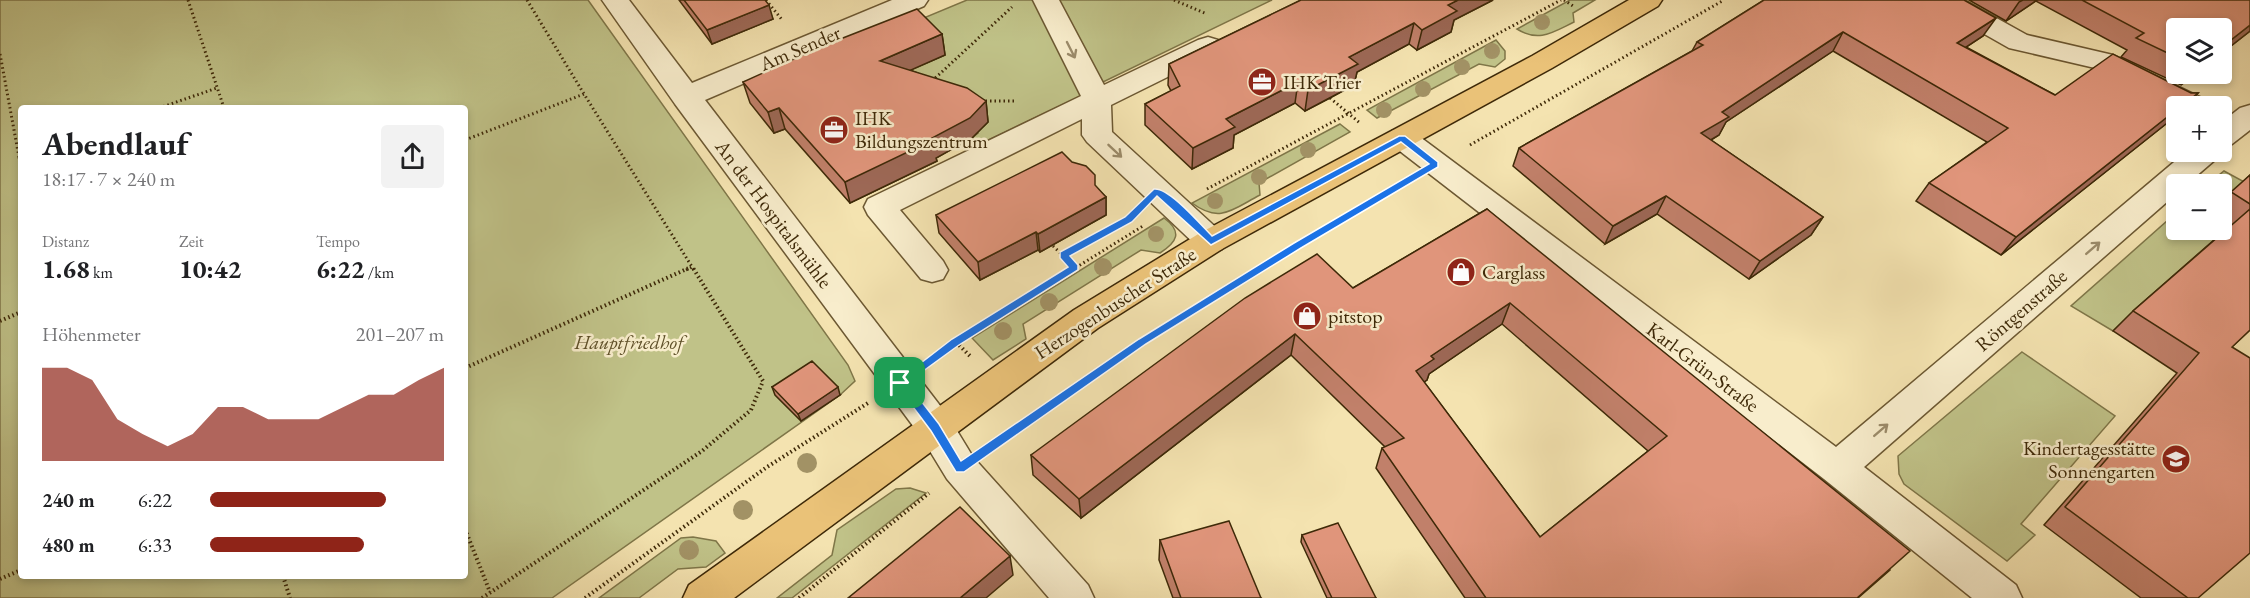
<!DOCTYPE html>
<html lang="de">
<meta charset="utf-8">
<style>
body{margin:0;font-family:"EB Garamond",serif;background:#f2f2f2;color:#202124;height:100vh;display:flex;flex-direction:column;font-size:22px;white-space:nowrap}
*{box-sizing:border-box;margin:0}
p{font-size:20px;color:#757577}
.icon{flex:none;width:33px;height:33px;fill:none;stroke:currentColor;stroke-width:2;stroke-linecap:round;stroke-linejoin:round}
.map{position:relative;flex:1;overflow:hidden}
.drawer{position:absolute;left:18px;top:105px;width:450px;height:474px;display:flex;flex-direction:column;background:#fff;border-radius:6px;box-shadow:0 3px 9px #0003}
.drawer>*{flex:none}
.tools{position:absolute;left:2166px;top:18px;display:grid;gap:12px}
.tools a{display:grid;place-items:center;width:66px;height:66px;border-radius:6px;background:#fff;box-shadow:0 3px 9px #0003;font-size:30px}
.pin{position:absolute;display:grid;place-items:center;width:51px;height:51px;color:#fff;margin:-26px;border-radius:12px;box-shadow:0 3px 9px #0006}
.round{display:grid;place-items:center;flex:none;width:63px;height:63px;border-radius:6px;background:#f2f2f2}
.summary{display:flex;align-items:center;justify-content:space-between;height:102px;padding:0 24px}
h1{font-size:33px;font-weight:700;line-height:45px}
.stats{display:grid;grid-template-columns:repeat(3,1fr);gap:9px;height:102px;padding:6px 24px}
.stats div{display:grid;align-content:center}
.stats b{font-size:26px;font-weight:700}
.stats small{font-size:16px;font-weight:400}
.stats p{font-size:16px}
.chart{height:168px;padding:12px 24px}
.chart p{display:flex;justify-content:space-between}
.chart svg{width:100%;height:108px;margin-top:6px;fill:#8f2418;opacity:.7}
ul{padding:0 24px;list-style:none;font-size:20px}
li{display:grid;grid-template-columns:96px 72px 1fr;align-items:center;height:45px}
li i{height:15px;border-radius:8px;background:#8f2418}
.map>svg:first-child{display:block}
.green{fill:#c0c288;stroke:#7f7648;stroke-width:1.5;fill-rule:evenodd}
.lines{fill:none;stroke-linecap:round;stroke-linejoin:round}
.minor-casing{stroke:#6c5832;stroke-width:3}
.major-casing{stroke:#3e2908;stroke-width:3}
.path-far1{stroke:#3e2908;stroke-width:3;stroke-dasharray:1.5 3;stroke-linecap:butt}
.path{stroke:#3e2908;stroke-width:4;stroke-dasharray:1.5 3;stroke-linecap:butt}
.minor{fill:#f8edcc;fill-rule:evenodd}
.major{fill:#eac278;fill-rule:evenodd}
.tree{fill:#a29265}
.wall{fill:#c1806a;stroke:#3e2908;stroke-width:1.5;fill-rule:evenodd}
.shaded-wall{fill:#9d6856;stroke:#3e2908;stroke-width:1.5}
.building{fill:#e0957b;stroke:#3e2908;stroke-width:1.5;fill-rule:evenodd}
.oneway{stroke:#9b8b6a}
.route{fill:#1a73e8;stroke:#fff;stroke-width:1.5;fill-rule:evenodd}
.labels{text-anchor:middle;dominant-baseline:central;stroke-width:5;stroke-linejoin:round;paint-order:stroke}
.street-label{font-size:20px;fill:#3e2908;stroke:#f8edcc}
.poi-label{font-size:20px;fill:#3e2908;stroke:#f8edcc;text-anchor:start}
.park-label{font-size:20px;font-style:italic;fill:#5e4f28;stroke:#f8edcc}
</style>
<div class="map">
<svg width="2250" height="598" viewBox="0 0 2250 598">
<rect width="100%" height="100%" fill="#f4e3b0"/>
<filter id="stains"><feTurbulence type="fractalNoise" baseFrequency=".00333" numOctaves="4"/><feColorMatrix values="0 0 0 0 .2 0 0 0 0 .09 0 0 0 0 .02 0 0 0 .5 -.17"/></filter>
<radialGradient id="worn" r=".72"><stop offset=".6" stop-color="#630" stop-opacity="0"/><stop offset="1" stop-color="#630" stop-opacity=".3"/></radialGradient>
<path class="green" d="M0,0H588L848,365L855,381L840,395L552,598H0ZM21,108H465V576H21Z
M967,0H1035L1081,96L978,145L972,138L978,133L888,80L914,22Z
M1056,0H1272L1101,83Z
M1570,0H1595L1573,13L1574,22C1553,32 1539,43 1517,29Z
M1496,40L1505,51V59L1495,67L1479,64L1377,118L1367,110Z
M1340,124L1350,132L1259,183L1260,195C1233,209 1220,224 1192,203Z
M2224,171L2250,185L2222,203V184H2208Z
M2176,213V230H2222V219L2232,226L2113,331L2071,306Z
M1164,218C1183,232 1177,242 1160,253L1141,250L1023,324L1026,339L993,360L972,338Z
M2022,352L2115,416L2021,524L2035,535L2007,561L1904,484L1899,474L1898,456Z
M910,488L926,493L792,598H777L832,555L837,530L896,489Z
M693,537L716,541L725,553L706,567L678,569L639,598H599L681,538Z"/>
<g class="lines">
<g class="minor-casing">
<path id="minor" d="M602,0H629L692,83L892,0H928L924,6L705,100L948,416L973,457L1088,585L1094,598H1049L947,479L922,438L675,104Z
M1033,0H1059L1104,85L1198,40L1208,37L1218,40L1222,46L1218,52L1111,105L1112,132L1222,233L1227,241L1222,249L1211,253L1200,249L1087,142L1082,135V119L900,210L943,261L948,270L943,279L932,282L921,279L868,215L864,207L868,199L1081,96Z
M1931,0H1964L2027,35L2113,55L2204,99L2208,106H2176V109L2095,68L2009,48L1935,6Z
M2250,105V130L2232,144L2222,147V122L2240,108Z
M1402,128L1412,131L1836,447L2186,152H2220L2216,159L2187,184H2176V194L1864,467L2016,585L2022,598H1972L1824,479L1392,145L1387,138L1392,131Z"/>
</g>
<g class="major-casing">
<path id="major" d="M1629,0H1662L1658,6L1552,68L1222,249L1098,328L734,598H683L689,585L1074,310L1200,233L1532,56Z"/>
</g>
<path class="path-far1" d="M188,0L224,108
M527,0L584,94
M766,0L783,21
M1174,0L1207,14
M1564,0L1573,6
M0,54L19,157H21
M932,81L1012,7
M1330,98L1360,123
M981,101H1015
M159,108L217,88
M465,140L584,94L694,270
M1470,145L1724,0
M19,157L21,168
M1207,189L1561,0
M1053,246L1075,267
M1063,255L1133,215
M686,270L692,267
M1072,270L1143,226
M1258,270L1407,183"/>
<path class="path" d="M0,321L21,312
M956,342L970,356
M932,360L956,342L1075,268
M465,368L689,268
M992,445L1142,341L1261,268
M465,529L490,592
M283,576L290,598
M0,579L21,570
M482,598L702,451L751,410L763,381L693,268
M585,598L767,467L868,403
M799,598L929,493"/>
<use href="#minor" class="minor"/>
<use href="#major" class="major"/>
</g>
<g class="tree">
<circle cx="1542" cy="22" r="8"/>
<circle cx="1492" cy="51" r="8"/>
<circle cx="1462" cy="67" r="8"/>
<circle cx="1423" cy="89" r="8"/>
<circle cx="1384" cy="110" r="8"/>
<circle cx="1308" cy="150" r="8"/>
<circle cx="1259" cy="177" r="8"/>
<circle cx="1215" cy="201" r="8"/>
<circle cx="1156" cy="234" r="8"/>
<circle cx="1103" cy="267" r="9"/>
<circle cx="1049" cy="302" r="9"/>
<circle cx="1003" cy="331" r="9"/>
<circle cx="807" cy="463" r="10"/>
<circle cx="743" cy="510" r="10"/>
<circle cx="689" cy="550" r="10"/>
</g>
<path class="wall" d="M679,0H765L773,19L712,44Z
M1301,0H1493L1454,20L1451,32L1417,50L1409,44L1357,72L1354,85L1330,98L1305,111L1295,103L1234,135L1233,148L1192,169L1145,125V104L1171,91L1168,85L1169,64Z
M1764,0L1983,36L1966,47L2055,95L2191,93H2198L2186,106H2176V116L2001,255L1916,201L1929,183L1987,142L1833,51L1726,122L1719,135L1711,140L1823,217L1811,235L1749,279L1657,214L1605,244L1513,166L1519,148L1692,51L1697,42Z
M1969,0H2250V31L2222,53V28H2176V74H2196L2181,85L2121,57L2127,50L2036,1L2006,21Z
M942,34L945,55L910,70L986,101L988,122L972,138L936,158L937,161L850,203L785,129L774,133L750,103L743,82Z
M2250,175V330L2232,347L2198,598H2141L2044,525L2177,373L2113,331L2133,311L2231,225L2222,219V202Z
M1095,186L1106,197V215L1040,252L1038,250L980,280L939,233L936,215Z
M1487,209L1890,570L1858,598H1465L1376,468L1382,448L1385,447L1291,355L1081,518L1033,475L1031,455L1353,288ZM1502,324L1648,451L1540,537L1424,382L1427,380L1429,374Z
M772,387L840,395L801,421L775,395Z
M1302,535L1376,598H1327L1301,542Z
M1160,540L1261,598H1173L1159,560Z"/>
<path class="shaded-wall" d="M1458,0H1493L1454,20L1451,32L1417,50L1422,30L1448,5Z
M2023,0H2037L2006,21L2019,2Z
M769,5L773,19L712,44L707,30Z
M1996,18L1983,36L1945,61L1957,43Z
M1414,23L1409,44L1357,72L1354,85L1305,111L1308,90L1349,57Z
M2250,25V31L2222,53V47Z
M1843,32L1833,51L1726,122L1719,135L1692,151L1701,133L1722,112Z
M942,34L945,55L884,82L880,61Z
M2191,74H2196L2181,85Z
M1298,82L1295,103L1234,135L1233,148L1192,169L1193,148L1226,119Z
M2198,93L2186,106H2182Z
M986,101L988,122L972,138L936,158L937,161L850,203L845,182Z
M779,108L785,129L774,133L768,112Z
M2176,110V116L2001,255L2016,237Z
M1666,196L1657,214L1605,244L1613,226Z
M1106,197V215L1040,252L1038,234Z
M1823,217L1811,235L1749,279L1760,261Z
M1036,232L1038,250L980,280L978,262Z
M1510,303L1502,324L1429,374L1427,380L1409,392L1416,371L1431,356Z
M1295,334L1291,355L1081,518L1079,499Z
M838,387L840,395L801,421L798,414Z
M1010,556L1013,575L986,598H960Z"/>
<path class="building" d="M684,0H765L769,5L707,30Z
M1301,0H1458L1448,5L1457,11L1422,30L1414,23L1349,57L1358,64L1308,90L1298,82L1226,119L1235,127L1193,148L1145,104L1180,86L1169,64Z
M1764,0H1964L1996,18L1957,43L2055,95L2113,54L2191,93H2198L2182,106H2176V110L2016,237L1929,183L2008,128L1843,32L1722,112L1729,117L1701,133L1823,217L1760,261L1666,196L1613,226L1519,148L1703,45L1697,42Z
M2082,0H2250V25L2222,47V28H2176V57L2136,38L2144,33Z
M917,9L942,34L880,61L967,88L986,101L970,118L932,138L933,140L845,182L779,108L768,112L743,82L825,45Z
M1062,152L1072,162L1086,166L1095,175V185L1106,197L1038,234L1036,232L978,262L936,215Z
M2250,175V204L2231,192Z
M1487,209L1910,551L1857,598H1486L1382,448L1404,438L1295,334L1079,499L1031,455L1245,298L1317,254L1353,288ZM1510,303L1667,436L1540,537L1416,371L1434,359L1431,356Z
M2250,209V330L2232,347L2250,358V553L2198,598H2188L2065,507L2199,353L2133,311Z
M812,361L838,387L798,414L772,387Z
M960,507L1010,556L960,598H848Z
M1229,521L1261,598H1181L1160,540Z
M1338,523L1376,598H1332L1302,535Z"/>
<defs><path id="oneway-shaft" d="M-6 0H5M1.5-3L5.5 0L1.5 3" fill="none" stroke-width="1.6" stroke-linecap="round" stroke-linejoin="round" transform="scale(1.5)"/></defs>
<g class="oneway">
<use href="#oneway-shaft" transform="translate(1071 50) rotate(63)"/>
<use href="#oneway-shaft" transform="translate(1115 151) rotate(43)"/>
<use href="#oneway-shaft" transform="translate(2093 248) rotate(-41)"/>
<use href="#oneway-shaft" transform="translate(1881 430) rotate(-41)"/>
</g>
<path class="route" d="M1399,136H1405L1438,162V167L1301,248L1146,344L964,472H956L931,431L895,383L952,339L1068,267L1060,258V252L1125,217L1154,189C1169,187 1201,225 1212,236ZM1401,142L1429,164L1294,243L1139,339L961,461L939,424L907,383L959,345L1078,270V265L1070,256L1132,222L1157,196L1211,245Z"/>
<defs>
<g id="office-disc" transform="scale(1.5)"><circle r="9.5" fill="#8f2418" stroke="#f8edcc"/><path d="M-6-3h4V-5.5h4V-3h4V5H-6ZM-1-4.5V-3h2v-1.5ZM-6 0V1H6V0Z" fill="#fff"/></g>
<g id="shop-disc" transform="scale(1.5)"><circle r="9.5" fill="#8f2418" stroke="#f8edcc"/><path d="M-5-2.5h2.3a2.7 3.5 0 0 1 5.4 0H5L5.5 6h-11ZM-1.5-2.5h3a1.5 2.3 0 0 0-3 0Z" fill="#fff"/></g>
<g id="school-disc" transform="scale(1.5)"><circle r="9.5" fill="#8f2418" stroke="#f8edcc"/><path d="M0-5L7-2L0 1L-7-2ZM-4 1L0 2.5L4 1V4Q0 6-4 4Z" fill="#fff"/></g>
</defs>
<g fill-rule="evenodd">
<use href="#office-disc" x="1262" y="82"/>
<use href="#office-disc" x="834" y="130"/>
<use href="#shop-disc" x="1461" y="272"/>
<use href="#shop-disc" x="1307" y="316"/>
<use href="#school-disc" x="2176" y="459"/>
</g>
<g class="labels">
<g class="street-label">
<text transform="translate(800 48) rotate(-23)">Am Sender</text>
<text transform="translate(774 214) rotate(53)">An der Hospitalsmühle</text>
<text transform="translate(1115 303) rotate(-33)">Herzogenbuscher Straße</text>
<text transform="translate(2021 310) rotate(-41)">Röntgenstraße</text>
<text transform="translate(1703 367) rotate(37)">Karl-Grün-Straße</text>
</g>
<g class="poi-label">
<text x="1283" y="82">IHK Trier</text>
<text x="855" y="118">IHK<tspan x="855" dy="23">Bildungszentrum</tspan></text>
<text x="1482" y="272">Carglass</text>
<text x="1328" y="316">pitstop</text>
<text x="2155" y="448" text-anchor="end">Kindertagesstätte<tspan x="2155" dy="23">Sonnengarten</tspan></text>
</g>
<g class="park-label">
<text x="629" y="342">Hauptfriedhof</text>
</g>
</g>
<rect width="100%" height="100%" filter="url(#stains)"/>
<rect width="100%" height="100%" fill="url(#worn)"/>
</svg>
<div class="tools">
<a><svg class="icon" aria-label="layers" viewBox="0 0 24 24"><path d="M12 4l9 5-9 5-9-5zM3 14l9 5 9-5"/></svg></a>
<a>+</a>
<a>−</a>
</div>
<div class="pin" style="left:900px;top:383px;background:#1e9e55"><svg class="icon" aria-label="arrive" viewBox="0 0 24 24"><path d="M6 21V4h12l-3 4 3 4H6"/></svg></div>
<section class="drawer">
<div class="summary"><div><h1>Abendlauf</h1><p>18:17 · 7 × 240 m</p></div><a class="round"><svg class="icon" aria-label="share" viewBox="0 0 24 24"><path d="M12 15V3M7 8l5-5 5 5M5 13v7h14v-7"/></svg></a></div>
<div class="stats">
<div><p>Distanz</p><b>1.68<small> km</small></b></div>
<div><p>Zeit</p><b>10:42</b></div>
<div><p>Tempo</p><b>6:22<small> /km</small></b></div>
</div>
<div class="chart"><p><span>Höhenmeter</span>201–207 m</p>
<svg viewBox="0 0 160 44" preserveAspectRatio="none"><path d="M0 44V6L10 6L20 11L30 27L40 33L50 38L60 33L70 22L80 22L90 27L100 27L110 27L120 22L130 17L140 17L150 11L160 6V44z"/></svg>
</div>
<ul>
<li><b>240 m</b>6:22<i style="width:75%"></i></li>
<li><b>480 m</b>6:33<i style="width:66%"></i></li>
</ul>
</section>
</div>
